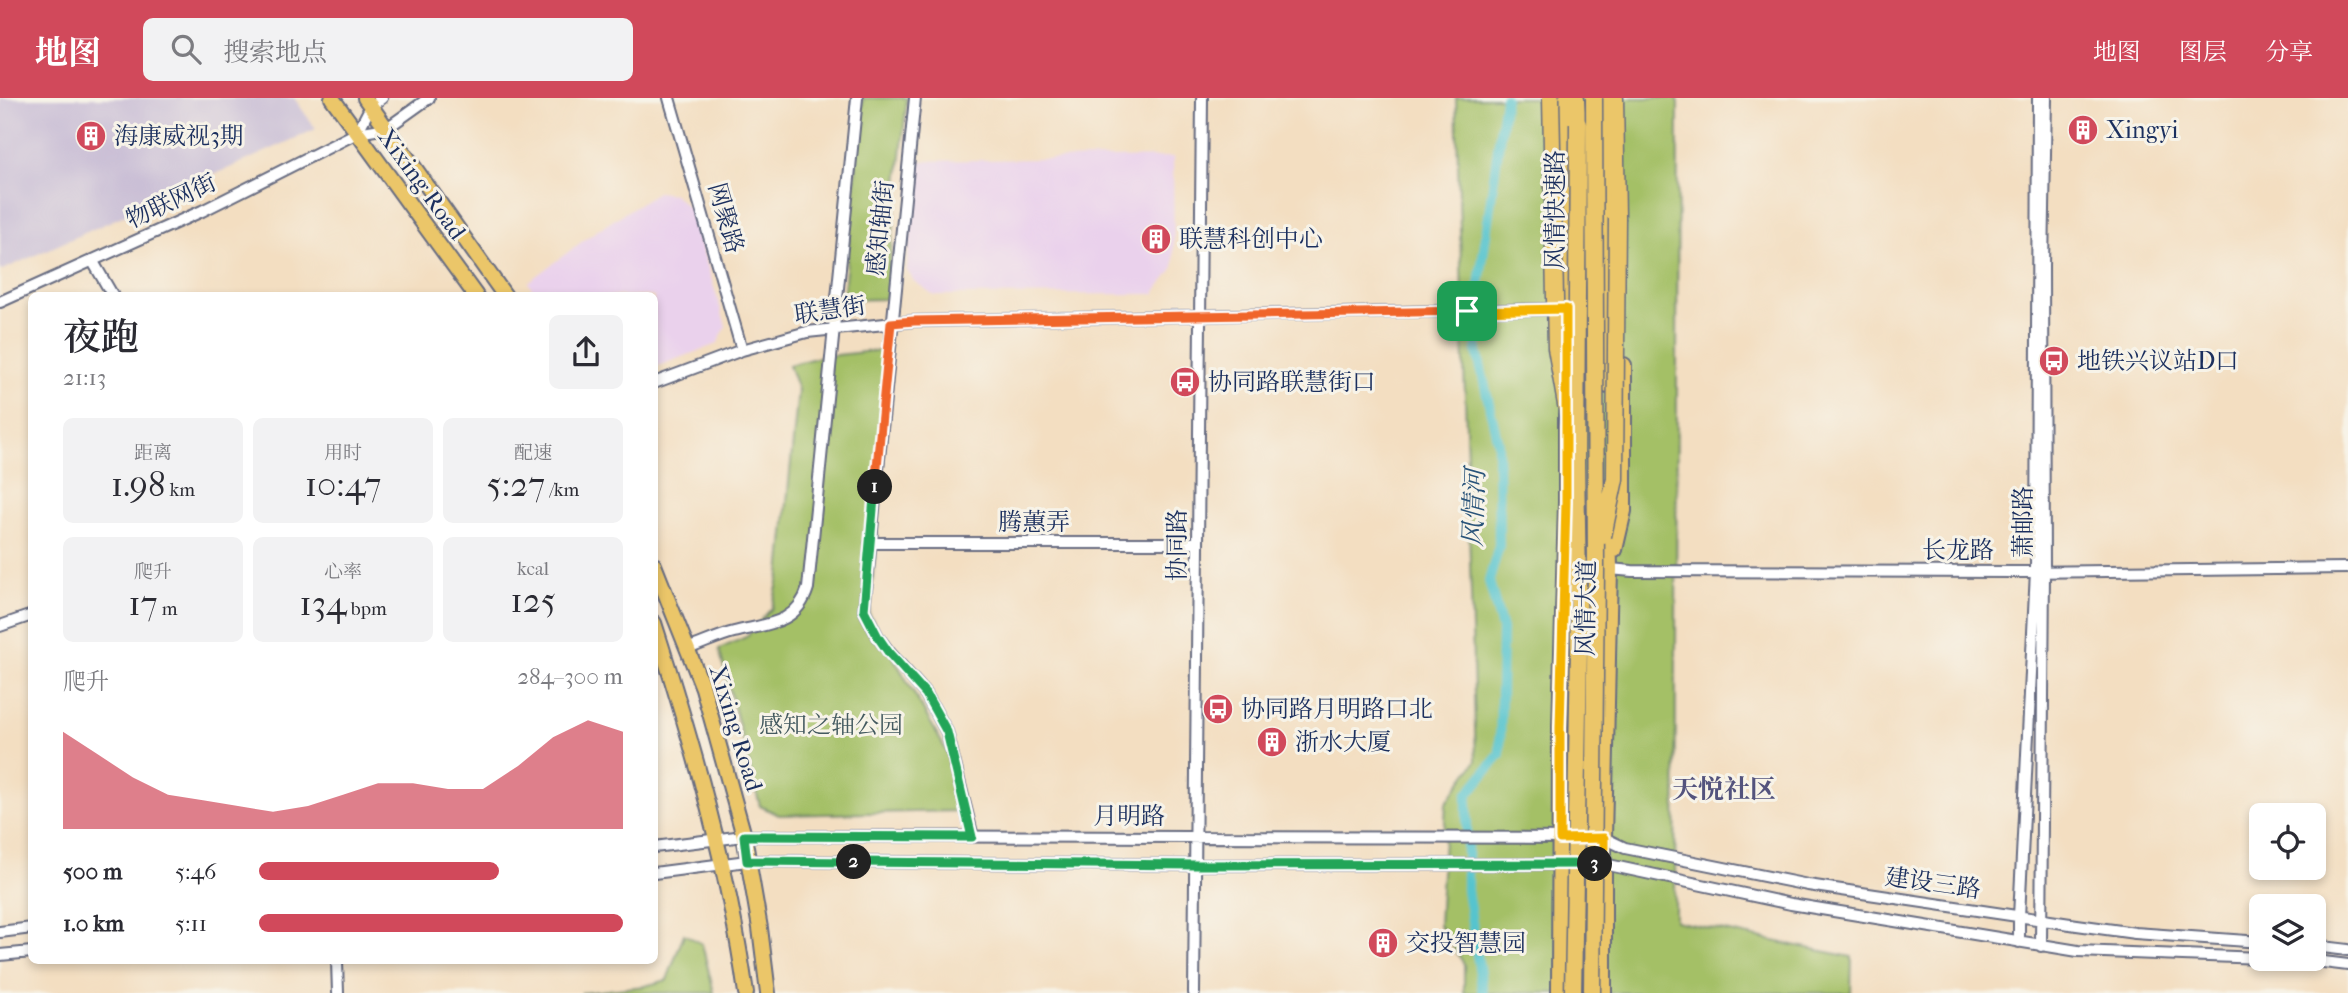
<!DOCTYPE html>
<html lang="zh">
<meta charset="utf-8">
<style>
body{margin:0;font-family:"IM FELL French Canon","Noto Serif SC",serif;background:#f2f2f3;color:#2b2b33;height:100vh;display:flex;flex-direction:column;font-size:26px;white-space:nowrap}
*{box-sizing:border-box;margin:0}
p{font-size:23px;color:#7c7c81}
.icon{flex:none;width:38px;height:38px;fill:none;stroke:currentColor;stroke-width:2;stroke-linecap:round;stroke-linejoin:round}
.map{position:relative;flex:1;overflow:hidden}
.panel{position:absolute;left:28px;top:194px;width:630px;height:672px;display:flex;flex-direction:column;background:#fff;border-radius:10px;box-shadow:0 4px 10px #0003}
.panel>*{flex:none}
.buttons{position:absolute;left:2249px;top:705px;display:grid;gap:14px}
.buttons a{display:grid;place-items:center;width:77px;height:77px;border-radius:10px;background:#fff;box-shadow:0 4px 10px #0003;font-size:35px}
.pin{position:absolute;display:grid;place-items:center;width:60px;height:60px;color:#fff;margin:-30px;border-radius:14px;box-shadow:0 4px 10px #0006}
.km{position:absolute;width:35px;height:35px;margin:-18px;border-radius:50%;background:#222;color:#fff;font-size:19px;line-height:35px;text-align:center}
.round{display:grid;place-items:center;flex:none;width:74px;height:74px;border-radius:10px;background:#f2f2f3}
.headline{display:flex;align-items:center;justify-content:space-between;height:119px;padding:0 35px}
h1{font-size:38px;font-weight:600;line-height:52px}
.stats{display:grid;grid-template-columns:repeat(3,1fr);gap:10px;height:119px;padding:7px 35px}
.stats div{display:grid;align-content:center;border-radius:10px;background:#f2f2f3;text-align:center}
.stats b{font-size:35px;font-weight:600}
.stats small{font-size:19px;font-weight:400}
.stats p{font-size:19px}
.chart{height:196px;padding:14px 35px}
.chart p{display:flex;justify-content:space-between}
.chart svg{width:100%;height:126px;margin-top:7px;fill:#d1495b;opacity:.7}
ul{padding:0 35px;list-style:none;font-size:23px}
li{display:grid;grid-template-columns:112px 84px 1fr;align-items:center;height:52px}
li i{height:18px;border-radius:9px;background:#d1495b}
header{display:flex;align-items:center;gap:42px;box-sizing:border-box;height:98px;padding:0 35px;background:#d1495b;color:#fff}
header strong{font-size:33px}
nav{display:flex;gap:38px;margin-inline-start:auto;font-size:24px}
.search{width:490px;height:63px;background:#f2f2f3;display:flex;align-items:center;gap:18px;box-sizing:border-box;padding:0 24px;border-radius:10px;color:#7c7c81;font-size:26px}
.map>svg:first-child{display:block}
.built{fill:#ead1ec}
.industrial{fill:#cabfd6}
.green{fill:#a4c066;stroke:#607862;stroke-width:2}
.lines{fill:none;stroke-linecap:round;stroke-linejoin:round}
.canal{stroke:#57c4ce;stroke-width:10}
.minor-casing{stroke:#676c81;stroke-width:14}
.major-casing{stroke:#676c81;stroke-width:18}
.highway-casing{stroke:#676c81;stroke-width:19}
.minor{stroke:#fff;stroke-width:10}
.major{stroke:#ebc669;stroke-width:14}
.highway{stroke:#ebc669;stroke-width:16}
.highway-bridge-casing{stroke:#676c81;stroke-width:19;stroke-linecap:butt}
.highway-bridge{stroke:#ebc669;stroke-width:16}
.split-1-casing{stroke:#fff;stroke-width:14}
.split-2-casing{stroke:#fff;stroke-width:14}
.split-3-casing{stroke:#fff;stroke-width:14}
.split-4-casing{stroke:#fff;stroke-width:14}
.split-1{stroke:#f0652b;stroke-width:9}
.split-2{stroke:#22a559;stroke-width:9}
.split-3{stroke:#22a559;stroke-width:9}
.split-4{stroke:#f5b400;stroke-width:9}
.labels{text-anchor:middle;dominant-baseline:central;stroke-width:6;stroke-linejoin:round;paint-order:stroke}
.poi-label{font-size:24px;fill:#1b2f5e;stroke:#f7f3e8;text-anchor:start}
.street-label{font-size:24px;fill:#1b2f5e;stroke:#f7f3e8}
.park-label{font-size:24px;fill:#445a60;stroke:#f7f3e8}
.water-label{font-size:26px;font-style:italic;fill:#2a547a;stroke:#f7f3e8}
.neighbourhood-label{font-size:26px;font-weight:bold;fill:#53537d;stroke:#f7f3e8}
</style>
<header>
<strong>地图</strong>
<div class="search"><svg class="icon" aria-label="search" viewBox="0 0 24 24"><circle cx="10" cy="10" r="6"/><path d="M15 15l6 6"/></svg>搜索地点</div>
<nav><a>地图</a><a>图层</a><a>分享</a></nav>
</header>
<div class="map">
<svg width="2348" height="895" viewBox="0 0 2348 895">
<rect width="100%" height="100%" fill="#f7f3e8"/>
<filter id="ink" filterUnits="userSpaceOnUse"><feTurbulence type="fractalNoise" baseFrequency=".0143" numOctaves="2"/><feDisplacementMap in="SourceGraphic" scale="14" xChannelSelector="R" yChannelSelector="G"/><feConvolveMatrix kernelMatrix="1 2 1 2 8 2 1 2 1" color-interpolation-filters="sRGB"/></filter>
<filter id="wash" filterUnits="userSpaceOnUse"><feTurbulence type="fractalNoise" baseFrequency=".00686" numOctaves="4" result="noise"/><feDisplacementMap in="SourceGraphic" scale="28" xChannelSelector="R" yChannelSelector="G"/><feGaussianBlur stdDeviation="1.57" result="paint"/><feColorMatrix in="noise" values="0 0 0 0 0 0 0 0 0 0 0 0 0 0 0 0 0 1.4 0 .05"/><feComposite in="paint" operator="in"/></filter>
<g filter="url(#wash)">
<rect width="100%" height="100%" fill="#f3dec1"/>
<path class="built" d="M1173,59L1174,169L1154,196L934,197L914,183L907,172L917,63Z
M657,94L674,96L690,112L726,228L717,246L655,269L654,198H537L528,184L595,134Z"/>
<path class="industrial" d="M0,0H294L316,31L0,173Z"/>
<path class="green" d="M863,0H907L886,201L843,202Z
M1456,0H1678L1675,823L1852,859L1851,895H1464V866L1439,827L1446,705L1476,663Z
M881,252L883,266L876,446L869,516L954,666L959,713L779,717L760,708L719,551L746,539L772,510L780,476L798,292L789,267L819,259Z
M684,836L702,846L714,895H581L645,888L667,882Z"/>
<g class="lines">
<path class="canal" d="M1483,895L1467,792V697L1500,656L1502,531L1489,483L1499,448L1498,345L1477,253L1479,187L1505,0"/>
</g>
</g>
<g filter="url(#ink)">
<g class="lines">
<g class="minor-casing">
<path id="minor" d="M669,0L742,252
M915,0L864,512L878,539L889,554L926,596L947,634L973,739
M357,35L371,8L382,0
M92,162L113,198
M0,204L202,113L357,35L387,30L429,0
M654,285L742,252L807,234L914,223L1559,211
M870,445H1198
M1610,471L1632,473L2017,474L2348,470
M0,528L32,517
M687,551C702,546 718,538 734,534C765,526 797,527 808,490L857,0
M654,749L744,738L1604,740L1625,750L1808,787L2077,827L2135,835L2261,844
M654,775L747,763L1195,767L1604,766L1791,806L2078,853L2261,860
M0,834L32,830
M2019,844V819L2036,473L2038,0
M2041,848L2044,473L2043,168L2046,0
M2314,848L2348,852
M0,857L32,854
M2299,861L2348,867
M337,863L338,895
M1194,895L1202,0"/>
</g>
<g class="major-casing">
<path id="major" d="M332,0L476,198
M365,0L505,198
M1604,0L1608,288
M1565,275L1566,0
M1615,452L1624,413V267
M654,467L703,590L744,738L760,830L768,895
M654,525C693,646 728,769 746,895
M1559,895L1560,629L1566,404V316
M1604,895V740L1610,471L1609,424"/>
</g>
<g class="highway-casing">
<path id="highway" d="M1576,0L1578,26
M1615,0L1617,120"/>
</g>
<use href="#minor" class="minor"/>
<use href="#major" class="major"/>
<use href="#highway" class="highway"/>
<g class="highway-bridge-casing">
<path id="highway-bridge" d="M1551,0L1556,250L1570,329
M1603,438L1615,381L1617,120
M1573,895L1579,550L1576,365L1578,26
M1592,895L1596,472L1594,0"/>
</g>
<use href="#highway-bridge" class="highway-bridge"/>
</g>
</g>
<g class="lines" filter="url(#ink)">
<g class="split-1-casing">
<path id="split-1" d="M875,389L891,225L914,223L1467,213"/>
</g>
<g class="split-2-casing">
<path id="split-2" d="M854,764L747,763L744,738L972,739L947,634L926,596L889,555L878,539L864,512L875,389"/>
</g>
<g class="split-3-casing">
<path id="split-3" d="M854,764L1195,767L1595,766"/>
</g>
<g class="split-4-casing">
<path id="split-4" d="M1467,213L1566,211V404L1560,629V741L1604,740V766H1595"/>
</g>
<use href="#split-1" class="split-1"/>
<use href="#split-2" class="split-2"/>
<use href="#split-3" class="split-3"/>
<use href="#split-4" class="split-4"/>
</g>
<defs>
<g id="building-disc" transform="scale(1.575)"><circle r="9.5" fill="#d1495b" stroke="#f7f3e8"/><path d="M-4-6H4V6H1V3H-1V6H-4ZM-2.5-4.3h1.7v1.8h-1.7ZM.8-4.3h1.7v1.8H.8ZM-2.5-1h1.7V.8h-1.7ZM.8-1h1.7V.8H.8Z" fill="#fff"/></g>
<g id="bus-disc" transform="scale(1.575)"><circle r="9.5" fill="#d1495b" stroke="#f7f3e8"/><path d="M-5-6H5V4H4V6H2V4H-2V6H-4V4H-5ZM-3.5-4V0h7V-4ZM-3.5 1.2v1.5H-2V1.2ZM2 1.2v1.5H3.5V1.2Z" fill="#fff"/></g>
</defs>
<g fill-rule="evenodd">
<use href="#building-disc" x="2083" y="32"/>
<use href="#building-disc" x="91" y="38"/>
<use href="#building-disc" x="1156" y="141"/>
<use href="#bus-disc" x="2054" y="263"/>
<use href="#bus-disc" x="1185" y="284"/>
<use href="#bus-disc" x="1218" y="611"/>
<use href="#building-disc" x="1272" y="644"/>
<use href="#building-disc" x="1383" y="845"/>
</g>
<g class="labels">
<g class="poi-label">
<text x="2106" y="32">Xingyi</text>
<text x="114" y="38">海康威视3期</text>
<text x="1179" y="141">联慧科创中心</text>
<text x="2077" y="263">地铁兴议站D口</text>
<text x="1208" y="284">协同路联慧街口</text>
<text x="1241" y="611">协同路月明路口北</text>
<text x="1295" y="644">浙水大厦</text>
<text x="1406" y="845">交投智慧园</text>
</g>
<g class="street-label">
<text transform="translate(422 86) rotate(54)">Xixing Road</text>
<text transform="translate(171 103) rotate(-25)">物联网街</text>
<text transform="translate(1555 112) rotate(-90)">风情快速路</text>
<text transform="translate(726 120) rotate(74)">网聚路</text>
<text transform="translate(880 130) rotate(-84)">感知轴街</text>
<text transform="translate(830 212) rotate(-8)">联慧街</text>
<text x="1034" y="424">腾蕙弄</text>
<text transform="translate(2023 424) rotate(-90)">萧邮路</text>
<text transform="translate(1177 447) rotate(-90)">协同路</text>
<text x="1958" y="452">长龙路</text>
<text transform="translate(1586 510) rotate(-89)">风情大道</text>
<text transform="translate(736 630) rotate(73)">Xixing Road</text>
<text x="1129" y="718">月明路</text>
<text transform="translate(1933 785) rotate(8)">建设三路</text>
</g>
<g class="park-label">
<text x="831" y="627">感知之轴公园</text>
</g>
<g class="water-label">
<text transform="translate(1474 410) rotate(-88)">风情河</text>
</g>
<g class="neighbourhood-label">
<text x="1724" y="691">天悦社区</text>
</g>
</g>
</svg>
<div class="buttons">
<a><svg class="icon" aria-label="locate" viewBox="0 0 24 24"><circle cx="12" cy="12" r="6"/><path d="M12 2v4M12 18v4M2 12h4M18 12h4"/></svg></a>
<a><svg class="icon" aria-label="layers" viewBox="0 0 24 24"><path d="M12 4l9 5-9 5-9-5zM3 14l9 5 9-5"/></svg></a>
</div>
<div class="pin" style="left:1467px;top:213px;background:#1e9e55"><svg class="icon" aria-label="arrive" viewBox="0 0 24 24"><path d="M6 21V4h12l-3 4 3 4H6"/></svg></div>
<b class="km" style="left:875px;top:389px">1</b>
<b class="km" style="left:854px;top:764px">2</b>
<b class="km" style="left:1595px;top:766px">3</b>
<section class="panel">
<div class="headline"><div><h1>夜跑</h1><p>21:13</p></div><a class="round"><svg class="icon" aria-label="share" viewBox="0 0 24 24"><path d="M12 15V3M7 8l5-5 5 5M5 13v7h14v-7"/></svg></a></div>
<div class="stats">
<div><p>距离</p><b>1.98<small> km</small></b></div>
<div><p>用时</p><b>10:47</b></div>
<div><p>配速</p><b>5:27<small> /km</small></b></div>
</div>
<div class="stats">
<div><p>爬升</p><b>17<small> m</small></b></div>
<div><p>心率</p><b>134<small> bpm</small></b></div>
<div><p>kcal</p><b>125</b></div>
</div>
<div class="chart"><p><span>爬升</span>284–300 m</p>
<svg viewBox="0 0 160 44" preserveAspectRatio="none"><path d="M0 44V10L10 18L20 26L30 32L40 34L50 36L60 38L70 36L80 32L90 28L100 28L110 30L120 30L130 22L140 12L150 6L160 10V44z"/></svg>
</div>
<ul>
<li><b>500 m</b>5:46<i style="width:66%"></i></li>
<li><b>1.0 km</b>5:11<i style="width:100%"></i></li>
</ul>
</section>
</div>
